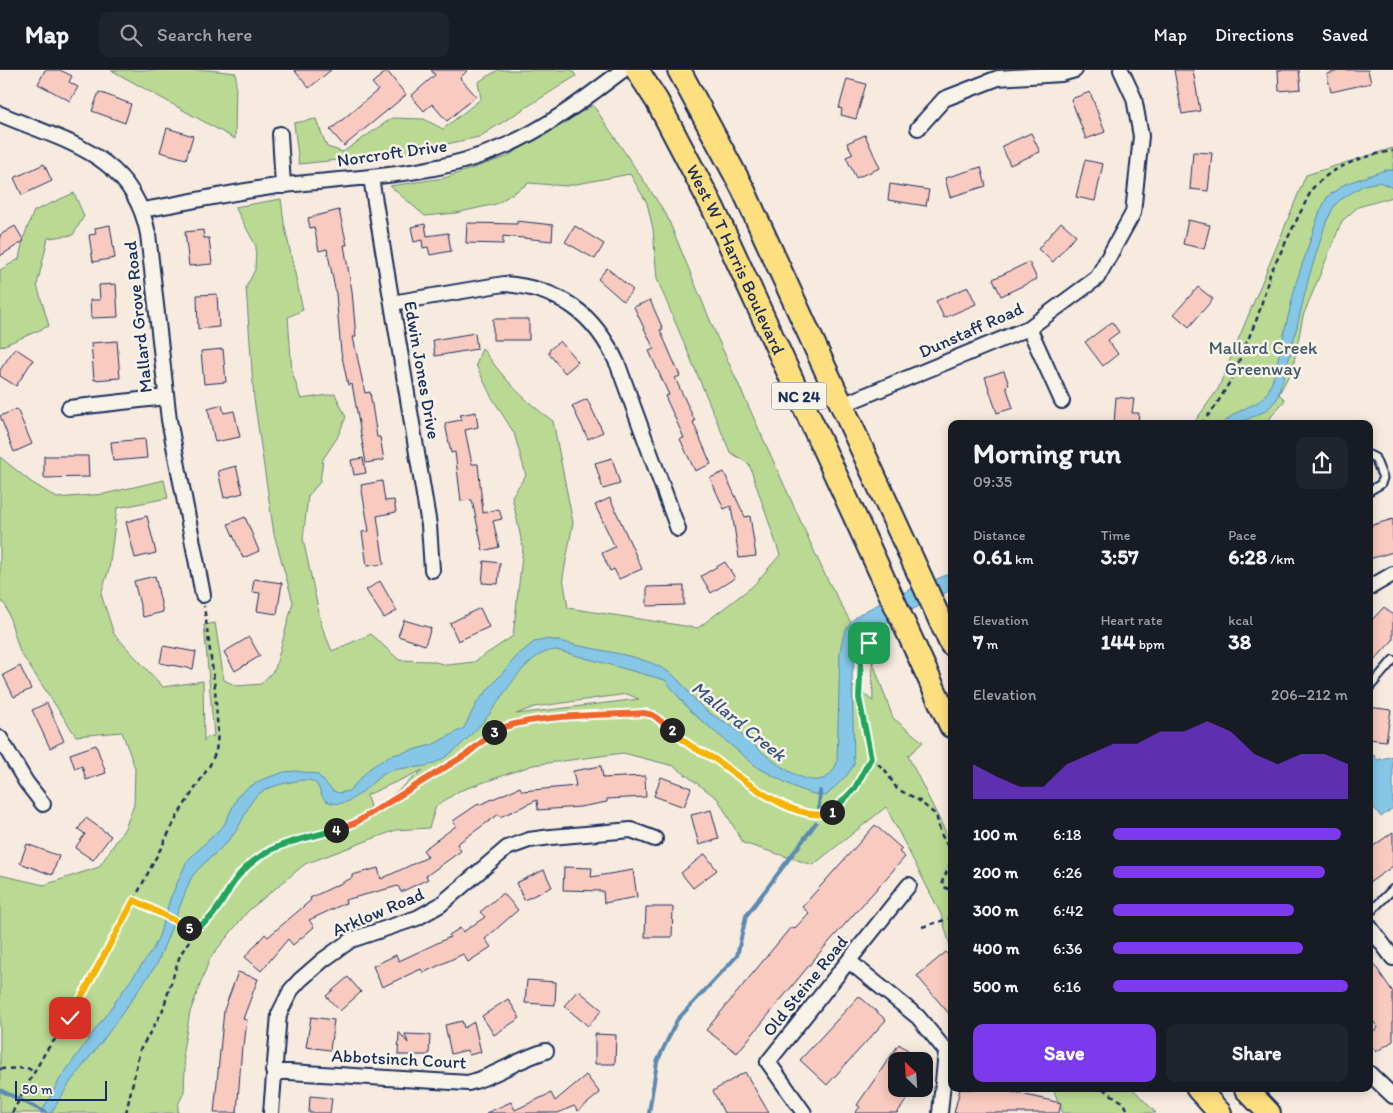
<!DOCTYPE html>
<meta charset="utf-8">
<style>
body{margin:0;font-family:Itim,sans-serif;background:#20242c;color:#f1f3f6;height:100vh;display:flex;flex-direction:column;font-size:19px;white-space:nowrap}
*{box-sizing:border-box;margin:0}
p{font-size:16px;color:#9ea1a6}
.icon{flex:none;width:28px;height:28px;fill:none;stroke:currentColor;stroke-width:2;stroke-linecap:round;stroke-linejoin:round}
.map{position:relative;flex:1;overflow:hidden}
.sheet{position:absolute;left:948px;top:350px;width:425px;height:672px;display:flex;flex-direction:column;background:#171b24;border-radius:10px;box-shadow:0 2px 12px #0003}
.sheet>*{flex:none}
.needle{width:32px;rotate:335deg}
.buttons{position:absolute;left:888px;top:982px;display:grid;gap:10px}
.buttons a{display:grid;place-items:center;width:45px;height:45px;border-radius:10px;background:#171b24;box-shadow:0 2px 12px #0003;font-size:25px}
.scale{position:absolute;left:15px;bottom:12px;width:92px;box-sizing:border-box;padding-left:5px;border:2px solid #1b2f5e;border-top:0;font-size:14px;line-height:18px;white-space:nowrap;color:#1b2f5e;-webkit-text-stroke:4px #f7f3e8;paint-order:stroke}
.pin{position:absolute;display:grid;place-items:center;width:42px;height:42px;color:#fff;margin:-21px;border-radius:10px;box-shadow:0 2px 8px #0006}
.km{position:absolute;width:25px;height:25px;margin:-12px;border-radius:50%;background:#222;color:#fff;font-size:14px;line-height:25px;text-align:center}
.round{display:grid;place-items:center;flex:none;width:52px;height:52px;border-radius:10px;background:#20242c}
.summary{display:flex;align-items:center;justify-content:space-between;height:85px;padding:0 25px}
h1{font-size:28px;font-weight:700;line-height:38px}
.metrics{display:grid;grid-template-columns:repeat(3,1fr);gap:8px;height:85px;padding:5px 25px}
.metrics div{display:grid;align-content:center}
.metrics b{font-size:21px;font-weight:700}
.metrics small{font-size:14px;font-weight:400}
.metrics p{font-size:14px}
.chart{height:140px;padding:10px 25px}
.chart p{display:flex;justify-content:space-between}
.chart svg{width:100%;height:90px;margin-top:5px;fill:#7c3aed;opacity:.7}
.primary-button{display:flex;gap:10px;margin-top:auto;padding:10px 25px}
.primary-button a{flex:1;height:58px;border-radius:10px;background:#7c3aed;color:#fff;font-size:20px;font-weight:700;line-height:58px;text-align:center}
.primary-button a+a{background:#20242c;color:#f1f3f6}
ul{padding:0 25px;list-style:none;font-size:16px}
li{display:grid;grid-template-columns:80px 60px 1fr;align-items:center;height:38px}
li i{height:12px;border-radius:6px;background:#7c3aed}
header{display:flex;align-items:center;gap:30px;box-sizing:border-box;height:70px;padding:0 25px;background:#171b24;border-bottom:1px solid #363941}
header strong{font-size:24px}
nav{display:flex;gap:28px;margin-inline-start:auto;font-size:18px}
.search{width:350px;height:45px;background:#20242c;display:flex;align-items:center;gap:12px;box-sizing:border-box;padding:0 18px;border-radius:10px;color:#9ea1a6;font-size:19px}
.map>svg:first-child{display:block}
.green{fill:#bada93;stroke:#6a8478;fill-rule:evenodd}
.water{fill:#86c7e7;stroke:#5b8ab0}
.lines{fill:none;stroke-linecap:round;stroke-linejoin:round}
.stream{stroke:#5b8ab0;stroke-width:4}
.building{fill:#f9cabf;stroke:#1b2f5e}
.lane-casing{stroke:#1b2f5e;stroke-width:11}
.street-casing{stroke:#1b2f5e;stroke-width:18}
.primary-casing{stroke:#1b2f5e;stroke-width:26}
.path{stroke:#1b2f5e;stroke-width:2.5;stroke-dasharray:5 4;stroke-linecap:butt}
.lane{stroke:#f7f3e8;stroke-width:7}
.street{stroke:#f7f3e8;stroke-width:14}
.primary{stroke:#fedf80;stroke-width:22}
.split-1-casing{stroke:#fff;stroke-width:10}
.split-2-casing{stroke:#fff;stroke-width:10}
.split-3-casing{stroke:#fff;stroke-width:10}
.split-4-casing{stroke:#fff;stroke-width:10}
.split-5-casing{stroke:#fff;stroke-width:10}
.split-6-casing{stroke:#fff;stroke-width:10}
.split-1{stroke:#22a559;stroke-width:6}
.split-2{stroke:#f5b400;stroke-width:6}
.split-3{stroke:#f0652b;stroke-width:6}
.split-4{stroke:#f0652b;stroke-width:6}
.split-5{stroke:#22a559;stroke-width:6}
.split-6{stroke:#f5b400;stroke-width:6}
.labels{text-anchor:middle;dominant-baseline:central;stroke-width:5;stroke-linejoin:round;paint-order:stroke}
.shield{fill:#f7f3e8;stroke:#5d6a87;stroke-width:1}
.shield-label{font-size:16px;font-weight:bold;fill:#1b2f5e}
.street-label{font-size:18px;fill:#1b2f5e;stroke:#f7f3e8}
.park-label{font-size:18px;fill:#435a6b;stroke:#f7f3e8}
.water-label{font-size:19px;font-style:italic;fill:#365580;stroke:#f7f3e8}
</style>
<header>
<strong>Map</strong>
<div class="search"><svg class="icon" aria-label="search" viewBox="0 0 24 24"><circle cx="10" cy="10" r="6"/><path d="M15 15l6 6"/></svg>Search here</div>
<nav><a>Map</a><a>Directions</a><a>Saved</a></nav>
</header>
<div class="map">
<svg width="1393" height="1043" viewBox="0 0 1393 1043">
<rect width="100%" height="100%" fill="#f7ebe0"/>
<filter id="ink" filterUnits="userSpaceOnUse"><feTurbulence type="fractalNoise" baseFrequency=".02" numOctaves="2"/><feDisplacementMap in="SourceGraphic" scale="10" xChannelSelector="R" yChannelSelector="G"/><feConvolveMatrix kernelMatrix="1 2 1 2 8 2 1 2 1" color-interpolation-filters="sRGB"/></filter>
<g filter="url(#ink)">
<path class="green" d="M111,0H208L236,3L235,69Z
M498,0H572L576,6L479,67L406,83L299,94L294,53L316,49L327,77L343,82L392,48L424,49L443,59L481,29L478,12Z
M593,35L666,144L717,267L825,505L858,566L850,614L873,631L872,590L893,648L923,672L908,686L951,773V879L941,844L886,737L813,795L743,773L718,729L674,696L623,683L533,695L459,721L436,736L429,758L396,760L305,794L248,841L210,888L190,942L183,980L185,998L184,1022L178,1035V1043H0V805L44,815L99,797L125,758L134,735L135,698L122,662L76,666L20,582L6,536L0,529V387L31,412L57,428L104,424L164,410L168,428L117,438L109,499L101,524L114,564L163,617L203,611L204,671L207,667L214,666L204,555L215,553L224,610L237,616L261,614L275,599L293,532L274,464L254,329L246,217L255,200L256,176L235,137L281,129L284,153L303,240L288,247L292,302L301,329L335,324L346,347L337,368L323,389L320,412L308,426L303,469L322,557L332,581L371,564L399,590L431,591L447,595L474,592L513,566L523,478L512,426L526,405L514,363L491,326L476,295L482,278C503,308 523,330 553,351L573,453L563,507L568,538L698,558L753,516L780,485L749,394L730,382L657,209L653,159L647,133L630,104L566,116L529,113L496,134L456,143L425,146L390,116L444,108L506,87ZM627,624L639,629L516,644L534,637ZM423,700L371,743V742L367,725Z
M1393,78V127L1358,137L1342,151L1303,246L1293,297L1279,324L1285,330L1265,354H1193L1218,319L1306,105Z
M74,123L84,146L73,165L48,168L37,215L49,256L0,277V200L19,189L23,169L34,141Z
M1053,1019H1133L1156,1043H1063Z"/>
<path class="water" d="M1385,100H1393V118L1379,112L1364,115L1340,130L1334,136L1325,155L1309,207L1289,289L1277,329L1267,340L1238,354H1222L1234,344L1258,332L1268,322L1274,306L1296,213L1320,141L1328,126L1345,114Z
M951,503V520L872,560L859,574L852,603L854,695L847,705L826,726L809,723L792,716L757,697L690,641L665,610L556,580C524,581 501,633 482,653C468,669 446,692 425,696C411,699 398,696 384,704C366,715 350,742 326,731C320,726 320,716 314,712C307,708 298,711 291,712C238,722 255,743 227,772C215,785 201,794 191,808L157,894L104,969L71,1011L51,1043H41L60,1009L153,879L159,866L170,829L187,791L224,755L238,726L246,719L261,710L284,702L296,701L317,704L333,721L339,723L349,721L369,699L389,686L432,675L464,658L477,632L518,585L534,572L549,569C561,571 573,575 586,577C612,583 643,586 667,601C681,609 689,625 701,636C710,645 722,650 733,657C752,672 820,743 837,692L840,582C842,570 844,559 853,550C867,535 929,513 951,503Z
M1374,685L1377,690L1393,686V738L1381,747L1372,735H1369V688Z"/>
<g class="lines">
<path class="stream" d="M819,738L820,721
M0,1020L45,1042
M649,1043L657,992L677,950L737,886L746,846L816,753"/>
</g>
<path class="building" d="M45,0H60L72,6L69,12L78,17L70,31L38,14Z
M294,0H331L309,18Z
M431,0H468L460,8L476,26L447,51L432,34L424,41L411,26L435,5Z
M1174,0H1193L1200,41L1182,44Z
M1278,0H1299L1301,19L1279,21Z
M1343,0H1368L1371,13L1331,22L1327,4Z
M387,1L406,25L344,76L330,60L378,20L372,13Z
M847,9L866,14L856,49L841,45L842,39L839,38Z
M99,22L131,34L125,53L92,41Z
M1090,22L1105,62L1086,69L1071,29Z
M167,58L193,66L186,89L160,82Z
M1031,63L1040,82L1010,95L1002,76Z
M865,65L880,98L856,108L846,87L853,84L847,73Z
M1193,82L1212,83L1208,121L1190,119Z
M1085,90L1103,94L1095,131L1076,127Z
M44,94L52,111L22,125L14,108Z
M981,97L986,116L950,127L945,108Z
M890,114L929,120L926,136L888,130Z
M339,140L347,175H344L352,221L356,267H353L365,323L370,322L377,367H380L384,390L366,393L352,314L348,315L341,282L336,224L327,179L319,181L314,157L310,158L308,148Z
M1188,150L1210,155L1204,179L1183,174Z
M517,151L553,155L552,171L503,166V174L466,173L467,153L517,154Z
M1061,152L1076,165L1053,192L1038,179Z
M425,154L427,166L448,163L451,181L430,185L428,177L423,178L422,170L414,172L411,157Z
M110,155L115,188L93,192L89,165L96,164L95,158Z
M15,156L24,171L0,186V165Z
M575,156L604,174L595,189L565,172Z
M203,160L204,168H209L212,194L189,196L185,162Z
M1029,192L1037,209L1001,226L993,209Z
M607,198L633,220L623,231L598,209Z
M116,214L118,247L91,248L90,230H100L99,215Z
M968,217L976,234L944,248L936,231Z
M1198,217L1213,229L1189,257L1174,244Z
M217,224L219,257L198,259L197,225Z
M650,230L663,259L660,260L680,306L675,308L695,351L693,352L711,394L695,401L680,369L684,368L665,326L669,325L649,281L654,279L634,237Z
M493,249H529V270H493Z
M1112,252L1119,262L1108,270L1118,284L1103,296L1085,272Z
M475,263L477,279L435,286L433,270Z
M117,271L120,308L94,310L91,273Z
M560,271L578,292L565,303L549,284V280Z
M15,278L33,290L16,316L0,306V300Z
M223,279L226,312L204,314L201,281Z
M1004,301L1009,315L1006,316L1013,338L997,343L985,307Z
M1116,327L1134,329L1132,343H1139L1138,354H1114Z
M587,329L603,362L588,369L572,336Z
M222,335L224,343L234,341L240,367L215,372L208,339Z
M17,339L32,374L14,382L0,346Z
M476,342L478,357L465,360L472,394H478L483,443L499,439L502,449L493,451L499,477L483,481L472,430L461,431L455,382L451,383L445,353L461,350L460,345Z
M145,369L147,388L113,391L111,372Z
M44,386H88L89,407L44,408Z
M363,388L366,403L354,405L351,390Z
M612,388L620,414L603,419L595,393Z
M236,396L243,423L224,428L218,401Z
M724,402L745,447L750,446L756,486L739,488L731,436L724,439L710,408Z
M382,411L385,431L394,430L396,442L377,446L384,494L367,496L362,462L369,461L361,415Z
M610,428L642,499L619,509L614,499L610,501L602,483L615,477L595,435Z
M147,446L156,483L135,488L126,452Z
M245,447L259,481L243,488L228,454Z
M1393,449V482L1369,489V456Z
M484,491L500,493L498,514L482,513Z
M725,492L735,508L711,523L701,506Z
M155,506L163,542L143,547L134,511Z
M254,509L282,513L277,544L257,541L260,523L252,522Z
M380,511L397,541L384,548L366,520Z
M684,516V535L647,536V517Z
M1384,537L1393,545V570L1369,596V553Z
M480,538L489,557L458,571L450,553Z
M404,550L431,558L425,575L398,566Z
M249,567L260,586L235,601L224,582Z
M163,576L196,582L193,599L160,593Z
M20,596L31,619L14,627L3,605Z
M47,633L64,671L50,678L32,640Z
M1369,637L1391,640L1386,671L1369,669Z
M96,675L106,703L86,710L82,696L75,699L70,684Z
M601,696L603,708L645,706L646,727L607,729V732L580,737L538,740L537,730L500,747L499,744L457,774L461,781L426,806L428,809L401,822L398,816L345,830L346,833L309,850L314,857L293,875L288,869L261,901L245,887L265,864L268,867L311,830L310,828L352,808V805L378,798L381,809L428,787L423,780L456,756L453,751L478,734L479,735L520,717L522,721L576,716L573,701Z
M661,707L691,718L684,737L654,726Z
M711,740L719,769L699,775L691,745Z
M86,748L111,766L93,790L75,778L85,764L78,759Z
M875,755L902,779L899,782L905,787L821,881L737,983L706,960L791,857L794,859L809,843L802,837Z
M1393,762V796L1369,813V779Z
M27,774L59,786L52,805L20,793Z
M705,784L717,800L693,818L681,803Z
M564,797L592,798L591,807L633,800L637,827L604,833L603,821L563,820Z
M544,800L552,817L524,830L516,813Z
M503,823L518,840L485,869L491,877L468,892L463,884L423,903L421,899L382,917L373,896L396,885L399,891L450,867L449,865L460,858L463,862L485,847L480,842Z
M646,837H673L672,867H645Z
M946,882L951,889V946L917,906Z
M1369,887L1393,922V971L1376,982L1369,972V964L1378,958L1369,945Z
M238,902L258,909L243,949L247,950L244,976H242L237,1043H214L224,940Z
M348,907L361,922L340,941L326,926Z
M527,910L556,912L555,935L525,933Z
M578,920L602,940L588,956L564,936Z
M859,926L886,950L827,1015L800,990Z
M508,929L520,948L494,965L482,946Z
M311,947L334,950L330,980L306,977Z
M462,951L464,958L474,952L481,982L469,985L467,980L451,984L445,955Z
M399,962L408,973L405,964L430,965L429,985H398Z
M595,964L616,965L615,994H595Z
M899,974L923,991H896V1019H915L897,1043H855L860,1037L857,1035Z
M745,1002L769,1043H724L713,1021Z
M586,1005L600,1023L578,1041L574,1036L558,1043H486L511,1032L515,1040L551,1023L555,1031Z
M960,1019H999L1061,1033L1059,1043H954Z
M310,1026L332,1028L330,1043H309Z"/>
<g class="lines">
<g class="lane-casing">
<path id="lane" d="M1369,385L1375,388L1383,408L1381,414L1369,421
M1369,618L1393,590
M1369,843L1393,819"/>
</g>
<g class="street-casing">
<path id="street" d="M0,44C65,72 133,84 148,164L169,350L203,525
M918,58L944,29L998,8L1061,4L1075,0
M280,64L283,116
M371,108L429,455L432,500
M142,140C190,132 237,121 285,115C359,107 435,107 505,76C547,58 586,28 623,0
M392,233L504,214C560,218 595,244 618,295L678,459
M1029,258L1062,331
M842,335L1029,258L1097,208L1133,143L1141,66L1134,28L1121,0
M69,338L166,327
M1369,518L1393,504
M0,668L26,712L43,734
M1369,856L1393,888
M850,892L918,947L946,981L940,1043
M273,1001L468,1013C496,1006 518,989 546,981
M1369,1003L1393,1026
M271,1043L279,944L291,920L300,910L323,890L351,870L417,848L440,835L507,778L529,770L551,767L631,760L655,769
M804,1043L768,992L909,815"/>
</g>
<g class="primary-casing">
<g id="primary">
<path id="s1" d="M637,0L657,31L713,138L951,656"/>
<path d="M679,0L743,119L951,574"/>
<path d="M1198,1019L1220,1043"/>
<path d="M1246,1019L1269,1043"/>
</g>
</g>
<path class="path" d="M1201,354L1215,337L1231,310L1258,246L1270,204L1312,119C1330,97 1366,85 1393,81
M871,688L885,700L897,719L917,729L936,745L941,764L951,782
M951,793L942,812L944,817L951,820
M134,830L178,745L210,695L216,681L218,664L215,618L204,536
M922,857L951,848
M0,999L27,998L35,1002
M1103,1019L1124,1033L1129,1043
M12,1043L46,981L63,959L86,920L134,830L187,857L200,856C222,840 230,812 251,793C280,766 320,768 355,753L467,684L492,663L508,655L528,651L649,643C665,649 675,665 688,674C696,680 706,683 715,689C724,695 732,704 741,710C755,720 801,746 817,746C842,746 866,710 871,688C867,655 841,593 875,568
M126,1043L140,980L162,942L180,885L191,868L192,858"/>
<use href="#lane" class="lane"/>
<use href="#street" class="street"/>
<use href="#primary" class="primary"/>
</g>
</g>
<g class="lines" filter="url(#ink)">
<g class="split-1-casing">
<path id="split-1" d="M832,742L855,718L871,688L859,628L861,589L869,573"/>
</g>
<g class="split-2-casing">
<path id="split-2" d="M672,660C679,666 685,673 693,677C700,682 709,685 716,690C742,709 799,756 832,742"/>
</g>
<g class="split-3-casing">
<path id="split-3" d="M494,662C524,644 607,645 644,643L653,645L672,660"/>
</g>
<g class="split-4-casing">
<path id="split-4" d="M336,760L355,753L467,684L494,662"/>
</g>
<g class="split-5-casing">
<path id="split-5" d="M189,858C215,858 225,820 240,804C269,772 298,771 336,760"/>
</g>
<g class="split-6-casing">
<path id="split-6" d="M70,948L134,830L189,858"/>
</g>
<use href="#split-1" class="split-1"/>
<use href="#split-2" class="split-2"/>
<use href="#split-3" class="split-3"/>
<use href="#split-4" class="split-4"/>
<use href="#split-5" class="split-5"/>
<use href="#split-6" class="split-6"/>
</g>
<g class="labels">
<rect class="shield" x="771.5" y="312.5" width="55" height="27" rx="4"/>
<g class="shield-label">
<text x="799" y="326">NC 24</text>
</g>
<g class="street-label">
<text transform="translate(392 83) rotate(-8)">Norcroft Drive</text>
<text stroke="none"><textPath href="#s1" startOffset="214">West W T Harris Boulevard</textPath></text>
<text transform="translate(138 247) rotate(-96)">Mallard Grove Road</text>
<text transform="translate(971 260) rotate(-24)">Dunstaff Road</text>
<text transform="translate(422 300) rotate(80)">Edwin Jones Drive</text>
<text transform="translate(378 842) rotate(-23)">Arklow Road</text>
<text transform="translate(805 916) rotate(-51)">Old Steine Road</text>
<text transform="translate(399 989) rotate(3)">Abbotsinch Court</text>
</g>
<g class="park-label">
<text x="1263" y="278">Mallard Creek<tspan x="1263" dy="21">Greenway</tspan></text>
</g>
<g class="water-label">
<text transform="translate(739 651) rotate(39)">Mallard Creek</text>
</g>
</g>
</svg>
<div class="buttons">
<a><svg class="needle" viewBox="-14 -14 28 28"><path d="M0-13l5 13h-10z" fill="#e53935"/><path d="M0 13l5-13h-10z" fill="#9ea1a6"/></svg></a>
</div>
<div class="scale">50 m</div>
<div class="pin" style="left:869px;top:573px;background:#1e9e55"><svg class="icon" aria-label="arrive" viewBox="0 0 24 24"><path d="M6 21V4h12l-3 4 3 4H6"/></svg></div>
<div class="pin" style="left:70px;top:948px;background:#d93025"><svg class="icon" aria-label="check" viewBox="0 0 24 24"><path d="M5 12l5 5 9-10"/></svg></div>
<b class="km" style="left:832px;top:742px">1</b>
<b class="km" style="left:672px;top:660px">2</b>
<b class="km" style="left:494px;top:662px">3</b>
<b class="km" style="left:336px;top:760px">4</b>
<b class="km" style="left:189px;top:858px">5</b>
<section class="sheet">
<div class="summary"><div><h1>Morning run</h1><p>09:35</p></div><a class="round"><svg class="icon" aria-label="share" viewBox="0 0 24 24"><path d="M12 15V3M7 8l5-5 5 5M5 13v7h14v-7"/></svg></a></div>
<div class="metrics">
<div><p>Distance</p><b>0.61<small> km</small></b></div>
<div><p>Time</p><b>3:57</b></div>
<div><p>Pace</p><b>6:28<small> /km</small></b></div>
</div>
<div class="metrics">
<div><p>Elevation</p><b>7<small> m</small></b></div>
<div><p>Heart rate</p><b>144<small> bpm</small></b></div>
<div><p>kcal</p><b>38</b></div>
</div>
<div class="chart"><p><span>Elevation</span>206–212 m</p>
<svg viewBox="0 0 160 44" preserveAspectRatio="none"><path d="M0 44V27L10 33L20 38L30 38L40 27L50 22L60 17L70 17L80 11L90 11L100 6L110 11L120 22L130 27L140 22L150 22L160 27V44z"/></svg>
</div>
<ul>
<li><b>100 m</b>6:18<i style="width:97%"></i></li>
<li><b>200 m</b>6:26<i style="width:90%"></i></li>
<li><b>300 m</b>6:42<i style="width:77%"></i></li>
<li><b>400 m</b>6:36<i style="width:81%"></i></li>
<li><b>500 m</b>6:16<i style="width:100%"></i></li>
</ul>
<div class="primary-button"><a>Save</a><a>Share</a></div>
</section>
</div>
